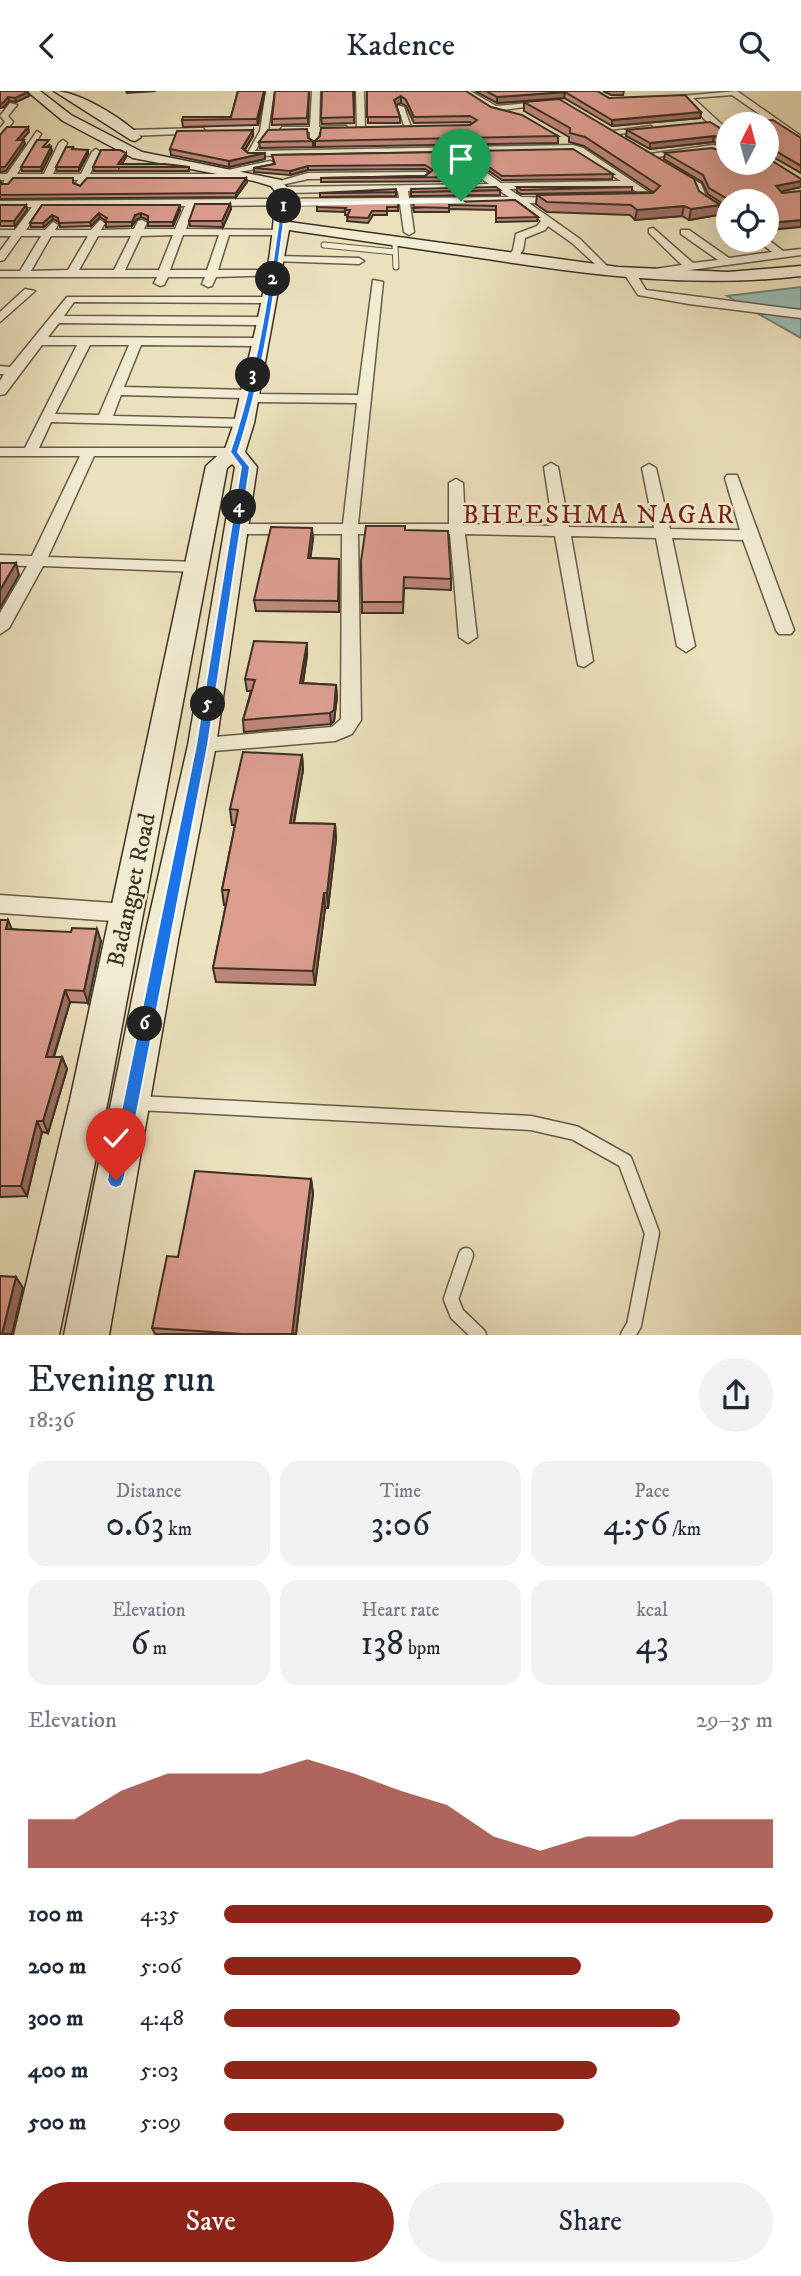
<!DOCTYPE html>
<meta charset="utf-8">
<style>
body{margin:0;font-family:"IM FELL DW Pica",serif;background:#f2f2f3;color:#1f2937;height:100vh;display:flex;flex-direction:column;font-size:26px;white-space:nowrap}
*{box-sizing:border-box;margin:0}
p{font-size:23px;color:#747a83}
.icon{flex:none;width:38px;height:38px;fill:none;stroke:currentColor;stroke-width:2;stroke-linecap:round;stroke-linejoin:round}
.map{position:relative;height:1244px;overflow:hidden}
.drawer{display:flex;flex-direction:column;background:#fff;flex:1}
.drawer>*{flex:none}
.needle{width:46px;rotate:6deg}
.tools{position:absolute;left:716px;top:21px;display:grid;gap:14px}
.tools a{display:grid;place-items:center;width:63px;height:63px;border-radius:50%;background:#fff;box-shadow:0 7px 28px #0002;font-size:35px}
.pin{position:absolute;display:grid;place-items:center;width:60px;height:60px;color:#fff;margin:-72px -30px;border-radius:50% 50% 50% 0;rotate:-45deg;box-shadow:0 0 7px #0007}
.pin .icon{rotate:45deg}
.km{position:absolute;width:35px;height:35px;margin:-18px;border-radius:50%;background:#222;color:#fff;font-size:19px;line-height:35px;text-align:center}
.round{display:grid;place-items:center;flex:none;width:74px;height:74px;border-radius:37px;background:#f2f2f3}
.head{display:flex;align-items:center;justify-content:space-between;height:119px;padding:0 28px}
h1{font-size:38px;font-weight:600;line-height:52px}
.figures{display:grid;grid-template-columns:repeat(3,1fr);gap:10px;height:119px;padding:7px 28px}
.figures div{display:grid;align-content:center;border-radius:18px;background:#f2f2f3;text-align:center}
.figures b{font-size:35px;font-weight:600}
.figures small{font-size:19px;font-weight:400}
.figures p{font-size:19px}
.chart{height:196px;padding:14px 28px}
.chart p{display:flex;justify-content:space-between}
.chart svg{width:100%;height:126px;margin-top:7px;fill:#8f2418;opacity:.7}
.primary-button{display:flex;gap:14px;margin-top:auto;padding:14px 28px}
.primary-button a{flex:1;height:80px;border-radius:42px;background:#8f2418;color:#fff;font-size:28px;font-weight:600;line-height:80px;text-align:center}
.primary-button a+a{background:#f2f2f3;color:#1f2937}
ul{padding:0 28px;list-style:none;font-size:23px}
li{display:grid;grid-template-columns:112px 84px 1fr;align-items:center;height:52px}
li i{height:18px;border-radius:9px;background:#8f2418}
header{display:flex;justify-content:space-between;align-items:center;height:91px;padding:0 28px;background:#fff;font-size:32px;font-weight:600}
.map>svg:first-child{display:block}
.water{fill:#98bdb4;stroke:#74857a;stroke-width:2}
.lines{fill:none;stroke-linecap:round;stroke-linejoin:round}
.lane-far1-casing{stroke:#685c49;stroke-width:7}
.lane-casing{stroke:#685c49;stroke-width:17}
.street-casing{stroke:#685c49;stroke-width:3}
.secondary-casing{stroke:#3d3023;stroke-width:3}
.lane-far1{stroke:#f2ecd3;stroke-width:5}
.lane{stroke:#f2ecd3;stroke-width:14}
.street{fill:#f2ecd3;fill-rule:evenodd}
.secondary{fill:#f2ecd3;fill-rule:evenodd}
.wall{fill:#be887c;stroke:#3d3023;stroke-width:2}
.shaded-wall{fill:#9b6f65;stroke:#3d3023;stroke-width:2}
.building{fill:#dd9e90;stroke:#3d3023;stroke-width:2}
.route{fill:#1a73e8;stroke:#fff;stroke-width:2}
.labels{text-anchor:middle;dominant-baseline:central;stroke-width:5;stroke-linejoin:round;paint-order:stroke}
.street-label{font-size:24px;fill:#3d3023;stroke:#f2ecd3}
.neighbourhood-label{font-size:26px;letter-spacing:2px;fill:#7a1f14;stroke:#f2ecd3}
</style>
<header><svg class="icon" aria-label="back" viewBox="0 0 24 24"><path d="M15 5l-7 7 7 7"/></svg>Kadence<svg class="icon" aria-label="search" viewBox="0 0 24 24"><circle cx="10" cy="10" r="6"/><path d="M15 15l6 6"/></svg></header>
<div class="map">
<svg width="801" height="1244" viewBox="0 0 801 1244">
<rect width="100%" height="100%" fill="#ebe1bc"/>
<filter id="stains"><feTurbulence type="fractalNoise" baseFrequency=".00286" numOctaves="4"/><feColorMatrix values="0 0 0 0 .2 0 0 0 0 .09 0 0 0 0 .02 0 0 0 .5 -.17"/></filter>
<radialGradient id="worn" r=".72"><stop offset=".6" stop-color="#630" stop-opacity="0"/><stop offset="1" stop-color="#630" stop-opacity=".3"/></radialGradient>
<path class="water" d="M801,196V247L727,205Z"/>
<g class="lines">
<g class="lane-far1-casing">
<path id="lane-far1" d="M324,154L395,161
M395,155L396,176"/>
</g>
<g class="lane-casing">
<path id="lane" d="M138,1012L531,1032L575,1042L625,1070L652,1142L634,1234L628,1244
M466,1164L451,1208L457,1223L479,1244"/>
</g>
<g class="street-casing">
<path id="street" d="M266,0H274L268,40L255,60L573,54L583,57L656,106L651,109L628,110V106L642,104L629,96L509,98L521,106L565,107V111L562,112H529L580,148L612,180L606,183L572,152L548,135L545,139L525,147L523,159L516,169H508L507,167L513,159L516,143L537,135L541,130L517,112L410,113L414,141L409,144L404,141L400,113L194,115L186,138L285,139V143L281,144H229L218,179H275L279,180V184L216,186L212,195L208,196L202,193L205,186H168L164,194L160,195L154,192L157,186H0V180H20L41,145H21L4,169L0,170V160L11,145H0V139H15L32,116H0V110L399,107L398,100L282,102L277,99L282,96L489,93L446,62L246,65L260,40ZM573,60L621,90L501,92L458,62ZM497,98L509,106L409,107L408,100ZM185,115L175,138H144L147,132L142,129L138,130L134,138L101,139L105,132L100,129L91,139H55L58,134L53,131L45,139H26L42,116ZM173,144L159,179H125L141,145ZM183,144H219L207,179H170ZM51,145H88L68,179L31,180ZM98,145H131L114,179H79Z
M312,0H320L319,36L346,35L349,40L319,41L318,51L314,54L310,51V41H279L282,36H310Z
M356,0H364L365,38L361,41L357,38Z
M461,0H470L496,15L550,10L554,12L495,20Z
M737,0L801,45V52L732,4L693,7L728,39V46L709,33L685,8L662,9L658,7Z
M10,12L17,14L8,25L13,31L0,46V37L5,31L0,25Z
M397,14L404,16L412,39L405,37Z
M651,35L654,39L610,44L606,41Z
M203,37L206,42L129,45L125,42L129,39Z
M37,40L41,43L17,83H44L59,52L63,49L67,52L53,83H81L92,61L96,58L100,61L90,83H240L245,86L240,89H87L80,97L75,94L78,89H13L9,95H3L4,89H0V83H7Z
M713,54L728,56V62L717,63L711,60L647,67L643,64Z
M270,70L273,71V75L228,83L223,80Z
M673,80H679L701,93L706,105L728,119V127L699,108L694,96L673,84Z
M308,82L425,81L430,84L425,87L308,88L281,94L276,91Z
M653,137L693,172L718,169L681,143V139H689L729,167L772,161L757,149L766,147L783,160L801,158V164L638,186L646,199L801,219V227L689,213L638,204L625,184L627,182L682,174L649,142V138Z
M277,165L359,167L364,170L359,173L273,170V166Z
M373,189L383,191L358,433H449V392L456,388L463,392L465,433L553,435L544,376L551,372L558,376L569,436L654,437L642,377L649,373L656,377L670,438L740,439L725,387L727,384H737L794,539L791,543H779L776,539L743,449L672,447L695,555L686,561L677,555L656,447L571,445L593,570L584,576L578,574L555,445L465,443L477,546L468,552L459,546L450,443H358L361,629L352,643L335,650L202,661L195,659L192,654L195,649L202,647L332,636L341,628L342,443H235L227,438L235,433H343L357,312L248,311L241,307L121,304L113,325L244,328L251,332L244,336L51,331L39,357H234L241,361L234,365H94L48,466L198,471L206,476L198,481L43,475L9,537L0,543V522L27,475L0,474V464L32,465L80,365H0V357H25L77,254H42L5,303L0,304V290L4,283H0V275L10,276L67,206H268L274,209L268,212L74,211L64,225L264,226L270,230L264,234L59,232L48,246L259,247L265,251L259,255L141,254L124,296L249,299L256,303L358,304ZM90,254H129L99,324L55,323Z
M25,198L35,200L0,231V221Z
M0,804L127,813L135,815L138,822L135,829L127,831L0,822Z"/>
</g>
<g class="secondary-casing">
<path id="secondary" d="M27,0H40L71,24L142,61L281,89L289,99V131L618,176L728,181L801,175V185C697,197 597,185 494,169C426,159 357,149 289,139L254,332L245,361L257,376L216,654L178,849L109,1244H64L144,849L188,654L235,376L232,373L227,377L108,1009L59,1244H14L70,1009L206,375L225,358L234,332C250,256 274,178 275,100L271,95L254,90L133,67L63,30Z
M54,0C79,0 124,28 141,46L135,50L131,49Z"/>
</g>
<use href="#lane-far1" class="lane-far1"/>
<use href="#lane" class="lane"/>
<use href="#street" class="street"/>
<use href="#secondary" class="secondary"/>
</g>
<path class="wall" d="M0,0L29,5L16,11L9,10L4,16L0,17Z
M238,0H265L258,34L183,36L182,29L231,26Z
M275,0H309L308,33L272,34V28Z
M354,0V32L322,33L321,27Z
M367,0L491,16L558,45V52L315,56V50L470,34L472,33L470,31L414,32L406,15L401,12L396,14L400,26V32H368Z
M475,0H597L609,7L701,21L700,27L612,35L564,7L497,12Z
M603,0H624L623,4H611Z
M524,11L699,100L718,124L689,129L682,125L635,129L630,124L547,121L536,113L537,104L653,101L584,55L569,51V46L524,20Z
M766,33L801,47V82L766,62Z
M253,39V45L245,59L248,62H265V68L229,76L171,64L170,58Z
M627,39L728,42V54L713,51L650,58L626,45Z
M308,47L313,50V56L260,57L259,51Z
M50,53L48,56L52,60L42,80H22L21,76Z
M73,56L74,58L88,63L79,80H57L56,76Z
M466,60L613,83L612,88L502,89L466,64Z
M445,61L481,86V90L321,91V87L425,85L430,81L425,78L308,79L290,84L254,81V77L274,73L272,64Z
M665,62L801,96L781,100L768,139L766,138V110H728V116L708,103L702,91L664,68Z
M126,66L122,73L189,76V80H94L93,76Z
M246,87L247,91L236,106L0,108V90L2,93L73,92L80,95Z
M517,96H632V101L521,103L517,101Z
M500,99V104L411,105V101Z
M396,101V105L320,106V102Z
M515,109L538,126L537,130L496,131V119L449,118V121H414L413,117Z
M398,112V120H387V124H373L368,132L347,130L348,124H345V121L317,120V116Z
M230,113L231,118L223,136L190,135L189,130Z
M0,114H26L27,119L15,135H0Z
M42,114H180V119L173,135H148V129L141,126L136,129L132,135L106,136V130L100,126L91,135L60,136L59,131L53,128L44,136H31L30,132Z
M405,439L451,488V499L404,497L403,522H362L361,470Z
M313,448L310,467L339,468V521L256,520L254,509Z
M307,564L303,592L336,594L337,606L334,630L331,633L244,641L243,629L251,600H247L245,588Z
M302,664L303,679L294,732L335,733L336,748L328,817H325L315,894L216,891L213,877L226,814H224L222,799L235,734H232L230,718Z
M0,829L12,838L101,850L88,912L70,911L54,966H62L67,978L48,1042L42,1041L27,1105L0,1106Z
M311,1088L313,1103L296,1243H155L152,1237Z"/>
<path class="shaded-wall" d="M126,0H156L127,2Z
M264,0H265L258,34L257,28Z
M28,1L29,5L16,11L15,7Z
M565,1L564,7L497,12V6Z
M401,5V12L394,15V9Z
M8,6L9,10L4,16L0,17V13Z
M701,21L700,27L612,35V29Z
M28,36L29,41L18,53L17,49Z
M253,39V45L242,63V57Z
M714,45L713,51L650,58V52Z
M24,49L25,53L6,80L0,81V76Z
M51,56L52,60L42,80L41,76Z
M88,59V63L79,80V76Z
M126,62V66L119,77L118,73Z
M265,62V68L229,76V70Z
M308,75V79L290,84V80Z
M246,87L247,91L236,106V102Z
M801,90V96L775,102L776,95Z
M230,113L231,118L223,136L222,130Z
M26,114L27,119L15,135L14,130Z
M180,114V119L173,135V131Z
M720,114L718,124L689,129L691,118Z
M684,115L682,125L635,129L637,119Z
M99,122L100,126L91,135L90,131Z
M141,122V126L136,129L132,135V131L135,124Z
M52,124L53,128L44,136L43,132Z
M801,129V136L768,139L770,132Z
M312,437L313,448L309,478L308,467Z
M16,472L19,484L0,517V499Z
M307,552V564L301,604L300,592Z
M336,594L337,606L334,630L331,633L330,622Z
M302,664L303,679L291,747L290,732Z
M335,733L336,748L328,817L327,802Z
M324,802L325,817L315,894L313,880Z
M8,829L13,841L6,838Z
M97,838L101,850L88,912L84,900Z
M65,899L70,911L50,977L46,966Z
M62,966L67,978L48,1042L43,1030Z
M37,1030L42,1041L27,1105L21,1095Z
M311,1088L313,1103L296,1243H292Z
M16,1186L23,1197L12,1243H2Z"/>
<path class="building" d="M0,0H27L28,1L15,7L8,6L3,12L0,13Z
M238,0H264L257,28L182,29L183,26H231Z
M275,0H309L307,27L272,28Z
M322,0H353L354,26L321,27Z
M367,0H466L491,16L522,24L558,45L315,50L320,45L321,37L470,34L477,29L470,25L414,26L406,9L401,5L394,9L400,26H367Z
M486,0H597L609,7L685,4L701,21L612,29L565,1L497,6Z
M559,8L694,88L699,100L720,114L691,118L684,115L637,119L631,114L547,111L537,104L653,102L660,95L585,46L570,42V37L524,11Z
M773,29L801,47V75L769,56H766V33H731V32Z
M710,31L728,42V48L714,45L650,52L627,39Z
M7,36H28L17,49H24L5,76H0V44Z
M307,38L308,47L313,50L259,51L268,39Z
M253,39L242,57L248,62H265L229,70L170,58L177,40Z
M37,49H49L43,56H51L41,76H21Z
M66,56H73L72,58L88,59L79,76H56Z
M712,57L718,59H728V72H766V66L801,88V90L776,95L782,102L801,100V129L770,132L766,130V110H731L709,97L703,84L665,62Z
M573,58L613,83L502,85L466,60Z
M101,59H120L126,62L118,73H165L189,76H93Z
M445,61L481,86L321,87L425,85L433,79L425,74L308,75L290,80L254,77L275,73L272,64Z
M13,87H73V92L80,95L87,87H246L236,102L0,104V90L2,93H8Z
M496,96L500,99L411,101V98Z
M517,96H632L521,99Z
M396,98V101L320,102Z
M515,109L538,126L496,127V115L449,114V117L414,116L413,112Z
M398,112V116H387V120H372L368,127L347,126L350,119H345L346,117L317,116V113Z
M195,113H230L222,130H189Z
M0,114H26L14,130H0Z
M42,114H180L173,131H148V125L141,122L135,124L132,131H105L107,127L99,122L90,131L59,132L58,127L52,124L43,132H30Z
M366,435H405V439L448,440L451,488L404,486L403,511H362L361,470Z
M271,436L312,437L308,467L339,468L338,510L254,509Z
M0,472H16L0,499Z
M254,550L307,552L300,592L336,594L334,619L330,622L243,629L255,589L245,588Z
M243,661L302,664L290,732L335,733L327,802H324L313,880L213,877L229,799H222L238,719L230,718Z
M0,829H8L6,838L71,841L72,837L97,838L84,900L65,899L46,966H62L43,1030H37L21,1095H0Z
M195,1080L311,1088L292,1243H243L152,1237L167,1165L178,1166Z
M0,1185L16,1186L2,1243H0Z"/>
<path class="route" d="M461,109L463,111L286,114C276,196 264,282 238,361L250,376L208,654L124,1089L121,1095L116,1097L110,1095L107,1089L196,654L241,376L230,361C257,282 270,195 281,113Z"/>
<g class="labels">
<g class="street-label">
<text transform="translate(132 799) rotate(-78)">Badangpet Road</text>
</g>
<g class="neighbourhood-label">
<text x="599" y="424">BHEESHMA NAGAR</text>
</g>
</g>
<rect width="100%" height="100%" filter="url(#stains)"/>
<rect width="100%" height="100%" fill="url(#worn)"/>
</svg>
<div class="tools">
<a><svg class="needle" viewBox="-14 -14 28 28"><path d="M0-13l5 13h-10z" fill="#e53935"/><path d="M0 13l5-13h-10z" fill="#747a83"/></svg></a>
<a><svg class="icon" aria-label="locate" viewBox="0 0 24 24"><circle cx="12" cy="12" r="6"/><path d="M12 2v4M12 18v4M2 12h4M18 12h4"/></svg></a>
</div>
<div class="pin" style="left:461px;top:110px;background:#1e9e55"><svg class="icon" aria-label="arrive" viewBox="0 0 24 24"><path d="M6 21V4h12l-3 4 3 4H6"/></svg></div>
<div class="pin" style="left:116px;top:1089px;background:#d93025"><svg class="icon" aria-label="check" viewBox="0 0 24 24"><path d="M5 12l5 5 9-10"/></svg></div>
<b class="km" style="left:284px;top:115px">1</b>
<b class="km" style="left:273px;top:188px">2</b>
<b class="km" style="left:253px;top:284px">3</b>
<b class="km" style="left:239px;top:416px">4</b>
<b class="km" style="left:208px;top:613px">5</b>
<b class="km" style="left:145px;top:933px">6</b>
</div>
<section class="drawer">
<div class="head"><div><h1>Evening run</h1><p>18:36</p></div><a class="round"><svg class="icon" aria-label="share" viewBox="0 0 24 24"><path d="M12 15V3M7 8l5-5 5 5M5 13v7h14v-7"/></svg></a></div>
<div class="figures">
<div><p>Distance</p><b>0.63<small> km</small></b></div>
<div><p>Time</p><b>3:06</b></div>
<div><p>Pace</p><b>4:56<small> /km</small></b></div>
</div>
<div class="figures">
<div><p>Elevation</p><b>6<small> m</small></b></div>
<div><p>Heart rate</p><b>138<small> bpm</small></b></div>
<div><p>kcal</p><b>43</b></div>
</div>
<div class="chart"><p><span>Elevation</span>29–35 m</p>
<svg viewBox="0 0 160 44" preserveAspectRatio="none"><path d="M0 44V27L10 27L20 17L30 11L40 11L50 11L60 6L70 11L80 17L90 22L100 33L110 38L120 33L130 33L140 27L150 27L160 27V44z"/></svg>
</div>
<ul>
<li><b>100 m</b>4:35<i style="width:100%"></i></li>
<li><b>200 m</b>5:06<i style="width:65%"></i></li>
<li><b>300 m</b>4:48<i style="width:83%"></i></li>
<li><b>400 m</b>5:03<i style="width:68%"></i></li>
<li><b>500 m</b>5:09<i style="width:62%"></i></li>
</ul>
<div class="primary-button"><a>Save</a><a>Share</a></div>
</section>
